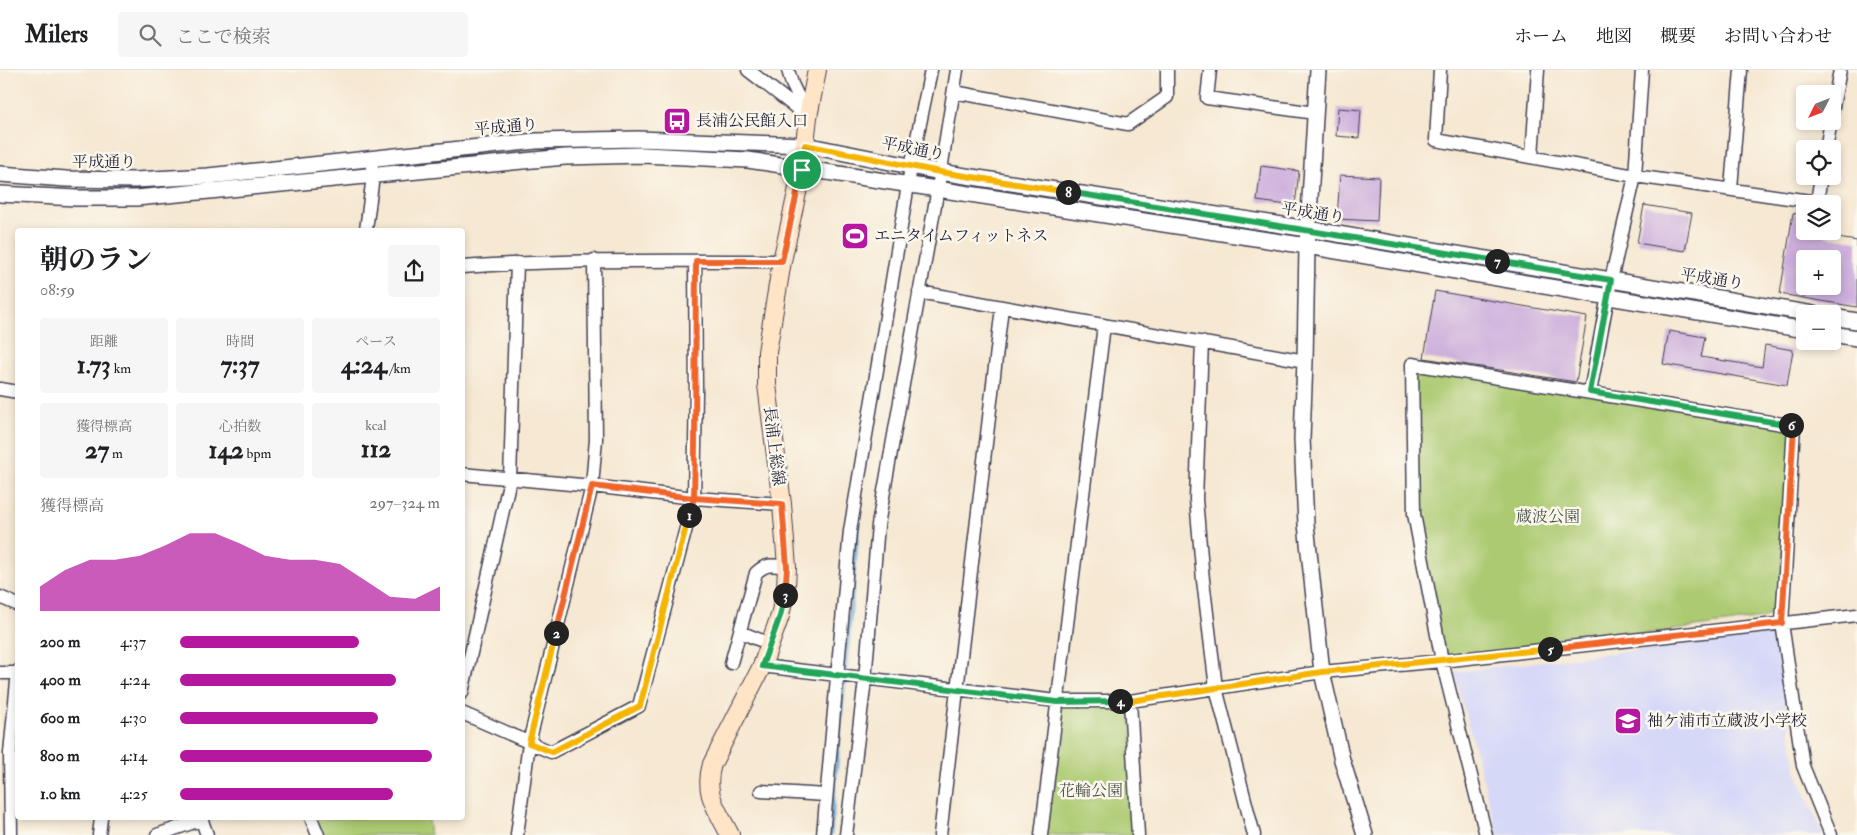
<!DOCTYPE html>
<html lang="ja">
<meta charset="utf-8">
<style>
body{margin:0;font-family:"IM FELL Double Pica","Noto Serif JP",serif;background:#f6f6f6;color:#202124;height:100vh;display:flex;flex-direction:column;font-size:19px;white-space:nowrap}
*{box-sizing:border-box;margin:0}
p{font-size:16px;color:#757577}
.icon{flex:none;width:28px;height:28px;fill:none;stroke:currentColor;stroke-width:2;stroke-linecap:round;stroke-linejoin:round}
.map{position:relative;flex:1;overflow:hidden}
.drawer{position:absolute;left:15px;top:158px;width:450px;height:592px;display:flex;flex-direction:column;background:#fff;border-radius:5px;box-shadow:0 2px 8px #0003}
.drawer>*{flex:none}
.needle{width:32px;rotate:228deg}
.controls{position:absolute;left:1796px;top:15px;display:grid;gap:10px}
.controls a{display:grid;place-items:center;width:45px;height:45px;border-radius:5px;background:#fff;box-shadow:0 2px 8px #0003;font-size:25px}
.pin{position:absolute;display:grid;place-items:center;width:42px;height:42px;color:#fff;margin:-21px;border:2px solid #fff;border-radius:50%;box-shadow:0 1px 5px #0007}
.km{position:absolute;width:25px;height:25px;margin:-12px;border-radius:50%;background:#222;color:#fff;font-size:14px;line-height:25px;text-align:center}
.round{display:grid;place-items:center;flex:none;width:52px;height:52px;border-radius:5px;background:#f6f6f6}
.summary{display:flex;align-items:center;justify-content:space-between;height:85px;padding:0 25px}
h1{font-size:28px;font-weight:700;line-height:38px}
.stats{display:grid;grid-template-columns:repeat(3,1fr);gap:8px;height:85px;padding:5px 25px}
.stats div{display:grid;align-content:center;border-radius:5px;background:#f6f6f6;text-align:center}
.stats b{font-size:25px;font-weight:700}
.stats small{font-size:14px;font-weight:400}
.stats p{font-size:14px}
.chart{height:140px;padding:10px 25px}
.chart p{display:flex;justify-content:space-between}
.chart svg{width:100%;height:90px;margin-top:5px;fill:#b5179e;opacity:.7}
ul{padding:0 25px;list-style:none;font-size:16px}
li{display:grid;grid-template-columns:80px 60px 1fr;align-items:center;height:38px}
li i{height:12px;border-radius:6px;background:#b5179e}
header{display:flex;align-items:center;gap:30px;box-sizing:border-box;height:70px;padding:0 25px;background:#fff;border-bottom:1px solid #e0e0e0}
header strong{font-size:24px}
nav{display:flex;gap:28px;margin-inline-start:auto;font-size:18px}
.search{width:350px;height:45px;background:#f6f6f6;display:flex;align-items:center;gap:12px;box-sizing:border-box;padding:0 18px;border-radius:5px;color:#757577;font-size:19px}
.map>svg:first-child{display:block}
.built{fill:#d6d8f8}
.green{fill:#acca71;stroke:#677656}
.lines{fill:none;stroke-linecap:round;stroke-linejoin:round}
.stream{stroke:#5ea4d4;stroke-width:4.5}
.building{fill:#ccaedc;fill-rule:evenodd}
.minor-casing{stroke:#424052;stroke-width:15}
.tertiary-casing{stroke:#424052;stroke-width:18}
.secondary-casing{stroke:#424052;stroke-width:20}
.minor{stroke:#fff;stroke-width:12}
.tertiary{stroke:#fff;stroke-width:15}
.secondary{stroke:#ffe4c6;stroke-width:18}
.split-1-casing{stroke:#fff;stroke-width:10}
.split-2-casing{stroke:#fff;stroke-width:10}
.split-3-casing{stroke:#fff;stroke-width:10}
.split-4-casing{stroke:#fff;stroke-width:10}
.split-5-casing{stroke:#fff;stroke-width:10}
.split-6-casing{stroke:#fff;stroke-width:10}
.split-7-casing{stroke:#fff;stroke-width:10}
.split-8-casing{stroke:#fff;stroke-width:10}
.split-9-casing{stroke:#fff;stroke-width:10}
.split-1{stroke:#f0652b;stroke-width:6}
.split-2{stroke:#f5b400;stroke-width:6}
.split-3{stroke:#f0652b;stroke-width:6}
.split-4{stroke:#22a559;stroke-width:6}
.split-5{stroke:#f5b400;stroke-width:6}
.split-6{stroke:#f0652b;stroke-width:6}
.split-7{stroke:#22a559;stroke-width:6}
.split-8{stroke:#22a559;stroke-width:6}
.split-9{stroke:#f5b400;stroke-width:6}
.labels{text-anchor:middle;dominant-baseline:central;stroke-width:5;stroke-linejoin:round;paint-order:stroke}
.poi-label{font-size:16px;fill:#22223b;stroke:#fbf7ec;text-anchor:start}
.street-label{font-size:16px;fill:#22223b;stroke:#fbf7ec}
.park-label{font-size:16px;fill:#4b544b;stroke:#fbf7ec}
</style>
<header>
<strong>Milers</strong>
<div class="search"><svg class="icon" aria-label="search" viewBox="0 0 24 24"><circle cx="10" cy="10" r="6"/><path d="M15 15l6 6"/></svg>ここで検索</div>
<nav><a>ホーム</a><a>地図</a><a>概要</a><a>お問い合わせ</a></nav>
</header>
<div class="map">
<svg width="1857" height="765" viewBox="0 0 1857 765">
<rect width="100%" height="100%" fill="#fbf7ec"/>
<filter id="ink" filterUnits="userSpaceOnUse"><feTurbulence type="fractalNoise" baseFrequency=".02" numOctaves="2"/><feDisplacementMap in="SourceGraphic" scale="10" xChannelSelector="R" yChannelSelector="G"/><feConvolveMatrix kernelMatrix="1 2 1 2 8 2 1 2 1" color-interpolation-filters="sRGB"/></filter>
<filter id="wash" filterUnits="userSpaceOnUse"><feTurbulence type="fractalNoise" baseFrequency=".0096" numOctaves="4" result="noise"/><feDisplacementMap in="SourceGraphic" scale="20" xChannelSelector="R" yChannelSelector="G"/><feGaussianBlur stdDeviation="1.12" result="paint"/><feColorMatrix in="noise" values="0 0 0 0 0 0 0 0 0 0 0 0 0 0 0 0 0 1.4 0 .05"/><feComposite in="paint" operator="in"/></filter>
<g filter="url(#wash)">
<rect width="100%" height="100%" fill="#f6e8d2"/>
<path class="built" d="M1776,563L1796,700L1823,765H1498L1454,602Z"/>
<path class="green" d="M1412,294L1794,356L1778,539L1763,548L1442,591L1414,444Z
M1057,631H1130L1138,765H1041Z
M311,748H428L430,765H318Z"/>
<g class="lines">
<path class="stream" d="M830,765L859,443"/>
</g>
<g id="blocks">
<path class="building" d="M1338,38L1361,40L1359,68L1336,66Z
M1261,96L1299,101L1295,136L1257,131Z
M1340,105L1379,107L1377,151L1337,149Z
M1644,135L1692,143L1685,181L1637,173Z
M1793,143L1805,145V161H1825L1824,166L1857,171V237L1780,224ZM1805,189H1832V216H1805Z
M1435,221L1587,247L1576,312L1424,288Z
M1669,261L1705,267L1701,287L1762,297L1765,275L1793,280L1787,315L1663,294Z"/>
</g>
</g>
<g filter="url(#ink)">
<use href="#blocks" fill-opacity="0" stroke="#424052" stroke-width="1"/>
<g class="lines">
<g class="minor-casing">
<path id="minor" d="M748,0L808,47
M788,0L792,14L806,43
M1210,0L1207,28L1315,43
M1440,0L1436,70L1635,106L1817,132L1821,106
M954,22L1128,54L1167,27V0
M1832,42L1840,0
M1826,79L1831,51
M1532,86L1538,0
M1731,118L1741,0
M366,160L373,106L372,96
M462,197C569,189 675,191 782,191
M919,222L1305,291
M1202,272L1196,429L1203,510L1216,618L1254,765
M0,319L18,322
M1590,322L1611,210L1635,106L1642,0
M462,404L592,416L694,428L782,434
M0,527L18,535
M740,562L770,574
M731,593L756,503C766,493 773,495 787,497
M762,596L1057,631H1130L1322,602L1442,591L1857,545
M0,603H17
M462,623L510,409L517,193
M1130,631L1138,765
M462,643L551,682L639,636L694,428L696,322L695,191
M761,721L826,725
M201,748L207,765
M311,748L318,765
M11,765L10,683L18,601
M99,765L101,748
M157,765L200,750
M517,765L529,673L592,416L596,369L594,190
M823,765L850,461L911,97L931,0
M846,765L865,610L878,455L938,118L957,0
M940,765L1002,237
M1041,765L1104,255
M1486,765L1442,591L1414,444L1412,294L1794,356L1782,553L1803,696L1831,765"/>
</g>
<g class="tertiary-casing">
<path id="tertiary" d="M1318,0L1307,176L1305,291L1302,369L1306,454L1322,602L1342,690L1365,765
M0,104L66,109L135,110L208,106L536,71L638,69L805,75L940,102L1308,159L1813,244
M0,124L76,128H136L565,87L643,85L748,90L1307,176L1805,260
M1832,247L1857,251
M1832,264L1857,268"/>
</g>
<g class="secondary-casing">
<path id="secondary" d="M730,765C717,739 703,724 712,694L762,596L780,546L786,517L787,497L782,434L767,315V282L782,191L802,100L808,47L817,0"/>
</g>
<use href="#minor" class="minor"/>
<use href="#tertiary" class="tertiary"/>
<use href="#secondary" class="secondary"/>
</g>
</g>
<g class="lines" filter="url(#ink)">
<g class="split-1-casing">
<path id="split-1" d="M689,445L694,428L695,375L696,191H782L802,100"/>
</g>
<g class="split-2-casing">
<path id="split-2" d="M556,563L529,673L552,682L640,636L689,445"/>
</g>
<g class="split-3-casing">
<path id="split-3" d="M556,563L592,416L694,428L782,434L787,497L785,525"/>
</g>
<g class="split-4-casing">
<path id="split-4" d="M785,525L780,546L762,596L1057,632L1120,631"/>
</g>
<g class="split-5-casing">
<path id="split-5" d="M1120,631H1130L1322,602L1550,579"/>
</g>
<g class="split-6-casing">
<path id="split-6" d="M1550,579L1782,553L1794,356L1791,355"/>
</g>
<g class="split-7-casing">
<path id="split-7" d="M1497,191L1611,210L1590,322L1791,355"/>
</g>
<g class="split-8-casing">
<path id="split-8" d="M1068,122L1497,191"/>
</g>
<g class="split-9-casing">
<path id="split-9" d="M802,100L805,75L940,102L1068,122"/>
</g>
<use href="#split-1" class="split-1"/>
<use href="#split-2" class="split-2"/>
<use href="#split-3" class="split-3"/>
<use href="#split-4" class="split-4"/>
<use href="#split-5" class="split-5"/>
<use href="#split-6" class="split-6"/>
<use href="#split-7" class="split-7"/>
<use href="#split-8" class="split-8"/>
<use href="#split-9" class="split-9"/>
</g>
<defs>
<g id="bus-square" transform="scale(1.4375)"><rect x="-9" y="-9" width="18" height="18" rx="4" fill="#b5179e" stroke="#fbf7ec"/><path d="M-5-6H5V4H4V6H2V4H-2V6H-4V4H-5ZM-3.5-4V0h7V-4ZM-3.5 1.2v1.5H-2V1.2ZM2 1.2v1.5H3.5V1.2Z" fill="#fff"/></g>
<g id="stadium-square" transform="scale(1.4375)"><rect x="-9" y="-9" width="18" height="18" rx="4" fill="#b5179e" stroke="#fbf7ec"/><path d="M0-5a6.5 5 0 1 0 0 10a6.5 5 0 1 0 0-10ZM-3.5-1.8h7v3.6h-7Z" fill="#fff"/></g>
<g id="school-square" transform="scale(1.4375)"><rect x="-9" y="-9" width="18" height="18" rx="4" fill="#b5179e" stroke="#fbf7ec"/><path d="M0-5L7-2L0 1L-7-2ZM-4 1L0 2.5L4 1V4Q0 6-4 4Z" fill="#fff"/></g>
</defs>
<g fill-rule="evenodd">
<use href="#bus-square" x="677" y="51"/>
<use href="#stadium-square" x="855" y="166"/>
<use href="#school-square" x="1628" y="651"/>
</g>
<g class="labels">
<g class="poi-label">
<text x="696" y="51">長浦公民館入口</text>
<text x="874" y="166">エニタイムフィットネス</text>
<text x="1647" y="651">袖ケ浦市立蔵波小学校</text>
</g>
<g class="street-label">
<text transform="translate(506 57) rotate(-5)">平成通り</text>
<text transform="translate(913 79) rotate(11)">平成通り</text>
<text x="104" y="92">平成通り</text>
<text transform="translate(1313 143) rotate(9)">平成通り</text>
<text transform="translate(1712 209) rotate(9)">平成通り</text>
<text transform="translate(774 376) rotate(83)">長浦上総線</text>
</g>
<g class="park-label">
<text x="1548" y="447">蔵波公園</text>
<text x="1091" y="721">花輪公園</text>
</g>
</g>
</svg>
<div class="controls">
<a><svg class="needle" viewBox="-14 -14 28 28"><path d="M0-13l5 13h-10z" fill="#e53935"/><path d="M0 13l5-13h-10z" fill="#757577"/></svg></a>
<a><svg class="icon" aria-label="locate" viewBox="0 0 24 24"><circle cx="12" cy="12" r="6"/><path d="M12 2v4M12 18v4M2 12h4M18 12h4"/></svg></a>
<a><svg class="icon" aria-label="layers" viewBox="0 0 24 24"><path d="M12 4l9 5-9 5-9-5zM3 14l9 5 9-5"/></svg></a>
<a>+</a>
<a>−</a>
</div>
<div class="pin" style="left:802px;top:100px;background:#1e9e55"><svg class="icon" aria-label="arrive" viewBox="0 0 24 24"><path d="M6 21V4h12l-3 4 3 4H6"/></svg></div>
<b class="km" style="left:689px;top:445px">1</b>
<b class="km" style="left:556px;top:563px">2</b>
<b class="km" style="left:785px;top:525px">3</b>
<b class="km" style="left:1120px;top:631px">4</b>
<b class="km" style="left:1550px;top:579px">5</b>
<b class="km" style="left:1791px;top:355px">6</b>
<b class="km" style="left:1497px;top:191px">7</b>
<b class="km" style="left:1068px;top:122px">8</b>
<section class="drawer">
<div class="summary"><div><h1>朝のラン</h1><p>08:59</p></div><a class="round"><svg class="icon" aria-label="share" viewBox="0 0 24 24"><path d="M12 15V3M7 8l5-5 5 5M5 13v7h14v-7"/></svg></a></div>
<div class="stats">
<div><p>距離</p><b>1.73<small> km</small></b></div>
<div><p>時間</p><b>7:37</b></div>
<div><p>ペース</p><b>4:24<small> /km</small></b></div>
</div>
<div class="stats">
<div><p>獲得標高</p><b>27<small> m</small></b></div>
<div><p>心拍数</p><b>142<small> bpm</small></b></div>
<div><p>kcal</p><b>112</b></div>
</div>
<div class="chart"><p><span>獲得標高</span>297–324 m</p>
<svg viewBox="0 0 160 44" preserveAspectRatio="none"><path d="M0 44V32L10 24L20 19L30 19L40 17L50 12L60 6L70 6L80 11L90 17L100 19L110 19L120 21L130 29L140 37L150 38L160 32V44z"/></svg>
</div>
<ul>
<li><b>200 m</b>4:37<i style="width:69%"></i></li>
<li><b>400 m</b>4:24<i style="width:83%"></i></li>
<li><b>600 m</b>4:30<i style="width:76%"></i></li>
<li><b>800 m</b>4:14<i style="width:97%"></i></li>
<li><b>1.0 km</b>4:25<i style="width:82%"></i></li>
</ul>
</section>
</div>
